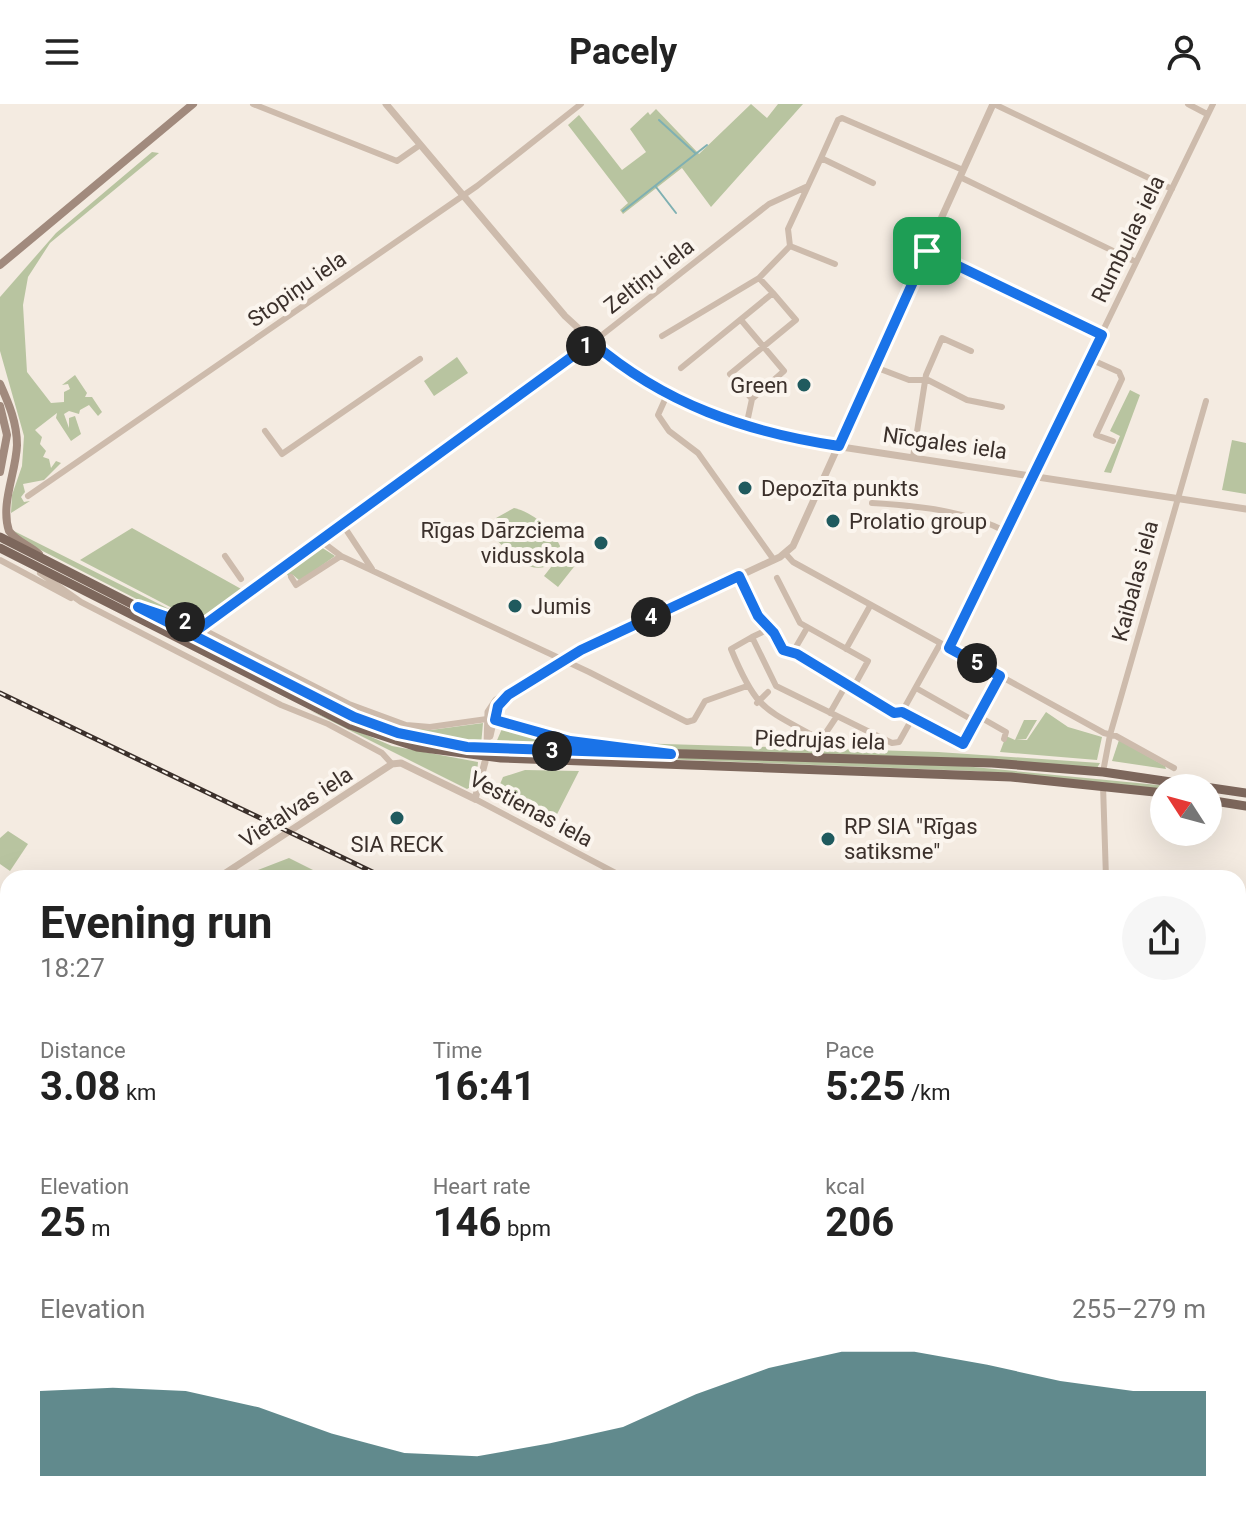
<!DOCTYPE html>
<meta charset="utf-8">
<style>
body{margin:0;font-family:Roboto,sans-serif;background:#f6f6f6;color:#222;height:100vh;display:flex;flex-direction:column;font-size:30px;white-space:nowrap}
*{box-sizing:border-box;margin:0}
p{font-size:26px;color:#767676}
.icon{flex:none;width:44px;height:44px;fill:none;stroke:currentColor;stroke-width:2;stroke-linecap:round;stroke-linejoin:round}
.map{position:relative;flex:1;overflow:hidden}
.side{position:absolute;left:0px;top:766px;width:1246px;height:648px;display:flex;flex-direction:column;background:#fff;border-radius:24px 24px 0 0;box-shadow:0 8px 32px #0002}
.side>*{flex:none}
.needle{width:52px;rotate:306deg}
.tools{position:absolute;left:1150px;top:670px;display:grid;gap:16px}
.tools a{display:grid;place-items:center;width:72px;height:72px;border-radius:50%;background:#fff;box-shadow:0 8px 32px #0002;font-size:40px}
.pin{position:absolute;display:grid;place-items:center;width:68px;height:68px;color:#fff;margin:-34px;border-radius:16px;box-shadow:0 4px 12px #0006}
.km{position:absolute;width:40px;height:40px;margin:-20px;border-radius:50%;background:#222;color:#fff;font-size:22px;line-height:40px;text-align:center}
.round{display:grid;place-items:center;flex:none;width:84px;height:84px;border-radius:42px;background:#f6f6f6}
.summary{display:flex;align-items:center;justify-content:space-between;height:136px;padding:0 40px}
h1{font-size:44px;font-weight:700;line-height:60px}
.figures{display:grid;grid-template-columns:repeat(3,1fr);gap:12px;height:136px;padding:8px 40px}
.figures div{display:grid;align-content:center}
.figures b{font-size:40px;font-weight:700}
.figures small{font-size:22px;font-weight:400}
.figures p{font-size:22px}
.chart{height:224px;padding:16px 40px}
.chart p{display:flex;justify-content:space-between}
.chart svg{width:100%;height:144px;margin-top:8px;fill:#1f5a5e;opacity:.7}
header{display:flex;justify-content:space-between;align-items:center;height:104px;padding:0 40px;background:#fff;font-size:36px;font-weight:700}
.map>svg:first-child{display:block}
.green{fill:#b8c4a0}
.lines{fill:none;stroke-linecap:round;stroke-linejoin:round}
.stream{stroke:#7fb0b2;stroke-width:2}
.minor{stroke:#cdbbac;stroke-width:6}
.tertiary{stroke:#cdbbac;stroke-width:7}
.secondary{stroke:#a18a7d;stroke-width:8}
.primary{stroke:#7d675c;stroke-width:9}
.rail-casing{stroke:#3b302b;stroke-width:5}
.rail{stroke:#fbf5ee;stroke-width:2;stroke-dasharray:6;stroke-linecap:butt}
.route-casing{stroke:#fff;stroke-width:16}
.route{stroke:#1a73e8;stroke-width:10}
.poi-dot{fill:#1f5a5e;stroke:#fbf5ee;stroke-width:3}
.labels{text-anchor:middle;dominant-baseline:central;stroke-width:8;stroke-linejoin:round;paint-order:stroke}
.street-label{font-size:22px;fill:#3b302b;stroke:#fbf5ee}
.poi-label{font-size:22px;fill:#3b302b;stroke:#fbf5ee;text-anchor:start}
</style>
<header><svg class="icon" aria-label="menu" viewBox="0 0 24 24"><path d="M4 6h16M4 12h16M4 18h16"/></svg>Pacely<svg class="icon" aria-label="person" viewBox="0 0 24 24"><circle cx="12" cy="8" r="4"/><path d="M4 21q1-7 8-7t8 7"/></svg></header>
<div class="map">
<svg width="1246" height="1414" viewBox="0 0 1246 1414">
<rect width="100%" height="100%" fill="#f4ebe1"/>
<path class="green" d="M751,0L767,14L778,0H803L711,103L682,64L623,110L620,106L628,99L568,21L579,11L622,66L646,48L630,25L648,8L650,11L656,5L699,50Z
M152,48L159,49L50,139L28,173L23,201L27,268L51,299L64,298V288L70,285L68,280L62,281L75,271L87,289L85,293H92L102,308L98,312L89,301L80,306L79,310L69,307L64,310L69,324V314L75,312L81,330L71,337L56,314L57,309L35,326L42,333L40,340L46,347L43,353L49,355L51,364L56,357L61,359L44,376L23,380L25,388L21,393L24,398L30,397L11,409L12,391L22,362L24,332L0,247V193L56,129Z
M457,253L468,269L434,292L424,277Z
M1130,286L1140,291L1111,369L1104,368L1120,332L1110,327Z
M1232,336L1246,339V390L1222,386Z
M514,404C532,408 553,425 560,442L555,458L564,448L577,459L558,483L544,472L555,458C530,475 514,451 495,435L496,414Z
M132,424L243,486L199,518L80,456Z
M12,426L187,514L156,505L25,438Z
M321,443L335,452L300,477L293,471L289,473L285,468Z
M189,522L384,618L431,626L483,619L481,641L402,627L353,608Z
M309,606L392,642L478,658L476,680L467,685Z
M1046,608L1068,623L1102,633L1097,656L1000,648L1006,632L1015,636L1024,616H1037L1026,635L1016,636H1027Z
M504,620L565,640L594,643L495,641Z
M1119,636L1165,662L1166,665L1112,657Z
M598,638L938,648L1100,659L1097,664L686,646Z
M675,653L963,662L1189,684L1164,685L973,667L635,654Z
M525,666L579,667L551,722L495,692L503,673Z
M8,727L28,740L10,767L0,760V734Z
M289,754L329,774H237Z
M1238,985L1246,987V1012L1241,1032L1246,1045L1245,1083L1238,1089Z
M14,1406H209L223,1414H2Z"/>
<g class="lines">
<path class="stream" d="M659,16L695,49
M656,83L676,109
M623,107L707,41"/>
<path class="minor" d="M253,0L397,57L420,41
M994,0L1172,85
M1188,0L1207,10
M960,73L1136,158
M873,79L821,54L838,16L842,14L963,66
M790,142L835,160
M927,147L1102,231
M759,174L790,142L788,125L808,82
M662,232L759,174L773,189
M1090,255L1119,268L1122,275L1096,331L1113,337
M875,263L909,276H928L967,296L1002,303
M681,264L773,189L796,216L730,270L752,295L784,267L741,216
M667,291L658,311L669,327L698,349L774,456
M746,323L752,295
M265,327L282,350L420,255
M913,353L926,271L942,234L971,247
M28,392L477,82L581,0
M872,399C920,402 963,406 1007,428
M343,421L372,465
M321,437L341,452L589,568L687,618L694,616L705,597L747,582
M785,449L793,458L1104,629L1116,632L1174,664
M225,452L241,475
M0,456L71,494
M40,469L81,498L281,601L328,620L382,649L392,660
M739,472L758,512L769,525L752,533L776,582L892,639L899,638L913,613
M291,473L296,481L341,452
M777,474L800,519L868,557L853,584
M161,510L200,524L349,600L406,621L430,623L487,615L570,637L640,644
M200,524L602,231L769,100L808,82L821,54
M769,525L783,546L797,550L894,609L902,608L960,639L966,637L1000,572
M752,533L731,545C757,608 764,604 821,636L837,612
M949,544L1213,0
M846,545L870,502
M793,548L807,524
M916,584L976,618
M757,599L768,588
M902,608L940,540
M830,609L846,581
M978,612L1006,628L1004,635
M1103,668L1110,631L1206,297
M1103,681L1106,774
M475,695L625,774
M1238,975L1246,963
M0,1089L8,1097
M1217,1406L1220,1414"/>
<path class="tertiary" d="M386,0L565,212L615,258L680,297L741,322L822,340L1246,405
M490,632L496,605L506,593
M487,641L488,608L496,596L581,546L780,453L793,442L993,0
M218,774L392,660L401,659L475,695L485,658
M0,990L8,977
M496,1406L510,1414
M301,1414L306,1406"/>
<path class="secondary" d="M0,161L193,0
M0,280C9,300 17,319 17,341C16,369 0,400 9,427C16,437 30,442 39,450
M0,302L7,331L0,368"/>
<path class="primary" d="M0,433L354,613L421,635L487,644L992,659L1103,668L1246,689
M0,444L350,621L417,643L501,654L1011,673L1164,689
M1208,696L1246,702"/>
<g class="rail-casing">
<path id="rail" d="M0,589L385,774
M1238,1181L1246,1182
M1238,1197L1246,1198
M1238,1230H1246
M0,1319L8,1313
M0,1410L8,1404"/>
</g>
<use href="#rail" class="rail"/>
</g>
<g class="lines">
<g class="route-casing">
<path id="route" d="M927,147L1102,231L949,544L1000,572L963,640L902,608L894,609L797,550L783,546L774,529L758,512L739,472L581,546L508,591L498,602L495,616L570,637L671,650L467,643L398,629L354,613L138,503L200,524L592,238C664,300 746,328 839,342Z"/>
</g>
<use href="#route" class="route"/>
</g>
<g class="poi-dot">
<circle cx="804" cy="281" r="8"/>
<circle cx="745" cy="384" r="8"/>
<circle cx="833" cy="417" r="8"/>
<circle cx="601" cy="439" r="8"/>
<circle cx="515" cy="502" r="8"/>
<circle cx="397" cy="714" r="8"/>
<circle cx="828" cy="735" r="8"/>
</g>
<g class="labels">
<g class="street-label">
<text transform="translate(1128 135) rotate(-64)">Rumbulas iela</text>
<text transform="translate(649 172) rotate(-38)">Zeltiņu iela</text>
<text transform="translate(297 185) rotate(-35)">Stopiņu iela</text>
<text transform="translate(945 339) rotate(8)">Nīcgales iela</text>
<text transform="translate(1135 477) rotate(-75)">Kaibalas iela</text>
<text transform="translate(820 636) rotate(2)">Piedrujas iela</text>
<text transform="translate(296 703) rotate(-33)">Vietalvas iela</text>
<text transform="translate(531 705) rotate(28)">Vestienas iela</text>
</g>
<g class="poi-label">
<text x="788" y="281" text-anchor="end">Green</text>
<text x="761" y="384">Depozīta punkts</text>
<text x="849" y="417">Prolatio group</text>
<text x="585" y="426" text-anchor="end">Rīgas Dārzciema<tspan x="585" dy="25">vidusskola</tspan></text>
<text x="531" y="502">Jumis</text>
<text x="844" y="722">RP SIA "Rīgas<tspan x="844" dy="25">satiksme"</tspan></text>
<text x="397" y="740" text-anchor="middle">SIA RECK</text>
</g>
</g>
</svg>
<div class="tools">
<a><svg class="needle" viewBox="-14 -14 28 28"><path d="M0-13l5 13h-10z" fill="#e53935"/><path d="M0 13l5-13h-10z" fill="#767676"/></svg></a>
</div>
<div class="pin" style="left:927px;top:147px;background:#1e9e55"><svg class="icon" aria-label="arrive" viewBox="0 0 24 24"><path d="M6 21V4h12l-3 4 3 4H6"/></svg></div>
<b class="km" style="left:586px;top:242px">1</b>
<b class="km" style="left:185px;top:518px">2</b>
<b class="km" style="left:552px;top:647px">3</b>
<b class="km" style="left:651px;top:513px">4</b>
<b class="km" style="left:977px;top:559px">5</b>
<section class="side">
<div class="summary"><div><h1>Evening run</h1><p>18:27</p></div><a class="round"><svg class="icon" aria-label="share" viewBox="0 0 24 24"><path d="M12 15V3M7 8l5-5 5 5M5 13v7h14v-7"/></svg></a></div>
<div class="figures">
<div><p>Distance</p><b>3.08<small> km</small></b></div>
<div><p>Time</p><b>16:41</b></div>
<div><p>Pace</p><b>5:25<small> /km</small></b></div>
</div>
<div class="figures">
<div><p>Elevation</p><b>25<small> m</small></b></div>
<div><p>Heart rate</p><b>146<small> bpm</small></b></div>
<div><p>kcal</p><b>206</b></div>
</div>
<div class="chart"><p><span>Elevation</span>255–279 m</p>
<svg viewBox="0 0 160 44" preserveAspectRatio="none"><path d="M0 44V18L10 17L20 18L30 23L40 31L50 37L60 38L70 34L80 29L90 19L100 11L110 6L120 6L130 10L140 15L150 18L160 18V44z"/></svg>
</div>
</section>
</div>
